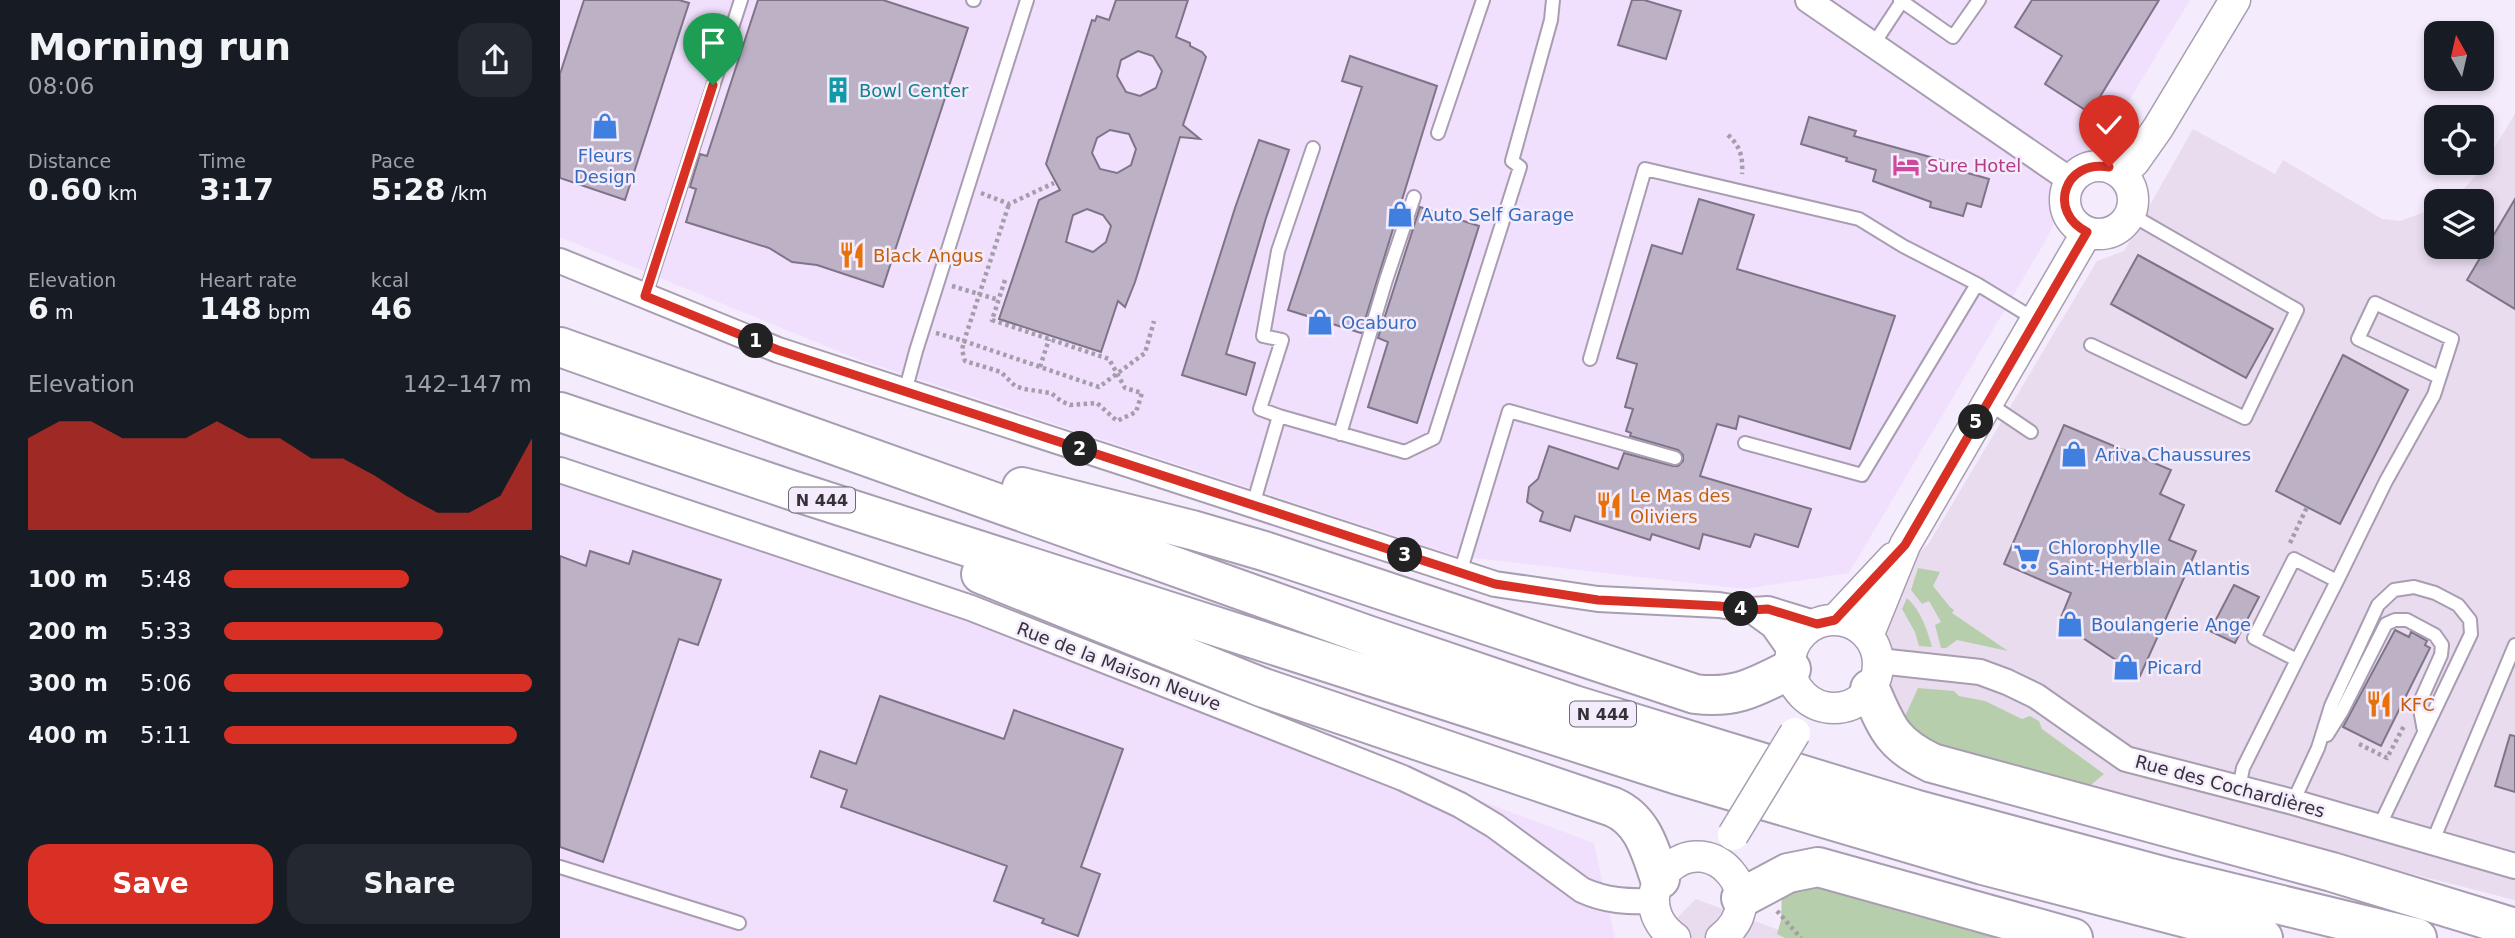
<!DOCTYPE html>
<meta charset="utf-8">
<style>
body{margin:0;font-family:"DejaVu Sans",sans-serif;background:#242831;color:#f1f3f6;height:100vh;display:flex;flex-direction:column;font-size:26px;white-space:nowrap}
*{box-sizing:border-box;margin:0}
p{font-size:23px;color:#9ea1a6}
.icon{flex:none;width:38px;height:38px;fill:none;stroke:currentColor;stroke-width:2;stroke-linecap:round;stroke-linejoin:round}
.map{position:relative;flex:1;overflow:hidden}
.drawer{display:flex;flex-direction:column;background:#171b24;width:560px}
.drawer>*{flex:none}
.needle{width:46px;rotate:352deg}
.fabs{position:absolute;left:1864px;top:21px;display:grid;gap:14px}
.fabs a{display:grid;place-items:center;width:70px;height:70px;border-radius:14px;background:#171b24;box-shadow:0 4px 10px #0003;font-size:35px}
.pin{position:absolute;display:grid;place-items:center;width:60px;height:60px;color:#fff;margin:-72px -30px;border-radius:50% 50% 50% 0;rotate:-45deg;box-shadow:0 0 7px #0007}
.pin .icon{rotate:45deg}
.km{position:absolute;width:35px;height:35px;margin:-18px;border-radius:50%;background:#222;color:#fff;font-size:19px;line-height:35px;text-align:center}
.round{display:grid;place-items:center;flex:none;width:74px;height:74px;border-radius:21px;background:#242831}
.summary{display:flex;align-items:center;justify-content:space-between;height:119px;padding:0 28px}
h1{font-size:38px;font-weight:600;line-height:52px}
.stats{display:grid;grid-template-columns:repeat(3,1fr);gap:10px;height:119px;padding:7px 28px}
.stats div{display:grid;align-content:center}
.stats b{font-size:30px;font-weight:600}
.stats small{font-size:19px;font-weight:400}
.stats p{font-size:19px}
.chart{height:196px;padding:14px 28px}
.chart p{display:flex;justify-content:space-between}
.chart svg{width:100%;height:126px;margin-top:7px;fill:#d93025;opacity:.7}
.primary-button{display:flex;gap:14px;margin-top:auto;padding:14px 28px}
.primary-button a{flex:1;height:80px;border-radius:21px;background:#d93025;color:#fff;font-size:28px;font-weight:600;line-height:80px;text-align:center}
.primary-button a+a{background:#242831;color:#f1f3f6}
ul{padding:0 28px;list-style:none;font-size:23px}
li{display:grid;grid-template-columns:112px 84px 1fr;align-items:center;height:52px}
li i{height:18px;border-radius:9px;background:#d93025}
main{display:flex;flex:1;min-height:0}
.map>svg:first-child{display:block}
.commercial{fill:#e9dcef}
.built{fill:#f0e0fd}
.green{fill:#b7ceac}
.building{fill:#bcb1c5;stroke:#7f7487;stroke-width:2;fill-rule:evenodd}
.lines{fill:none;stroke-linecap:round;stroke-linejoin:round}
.service-casing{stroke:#a89db1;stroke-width:16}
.minor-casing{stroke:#a89db1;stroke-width:28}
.tertiary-casing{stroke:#a89db1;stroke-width:33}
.trunk-casing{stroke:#a89db1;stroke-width:42}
.path{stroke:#a49daa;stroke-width:4.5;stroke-dasharray:3.5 3.5;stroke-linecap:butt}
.service{stroke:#fff;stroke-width:12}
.minor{stroke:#fff;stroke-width:24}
.tertiary{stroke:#fff;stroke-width:30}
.trunk{stroke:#fff;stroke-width:38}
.tertiary-bridge-casing{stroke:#a89db1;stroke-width:33;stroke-linecap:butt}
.tertiary-bridge{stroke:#fff;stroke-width:30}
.route-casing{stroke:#fff;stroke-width:14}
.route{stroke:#d93025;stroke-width:9}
.labels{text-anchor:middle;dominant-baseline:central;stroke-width:5;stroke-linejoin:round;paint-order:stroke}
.shield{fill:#f4ebfc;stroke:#6f6974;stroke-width:2}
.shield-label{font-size:16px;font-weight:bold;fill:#363139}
.culture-label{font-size:18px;fill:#0d838f;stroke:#f4ebfc;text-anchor:start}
.shop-label{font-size:18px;fill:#366cbe;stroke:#f4ebfc;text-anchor:start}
.hotel-label{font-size:18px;fill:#b23c85;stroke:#f4ebfc;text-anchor:start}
.food-label{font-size:18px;fill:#c56008;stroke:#f4ebfc;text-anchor:start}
.street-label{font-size:18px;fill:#363139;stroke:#f4ebfc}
</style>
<main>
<section class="drawer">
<div class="summary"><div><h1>Morning run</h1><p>08:06</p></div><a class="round"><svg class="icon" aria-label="share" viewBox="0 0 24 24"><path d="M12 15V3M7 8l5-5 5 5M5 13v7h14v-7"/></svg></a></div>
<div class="stats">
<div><p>Distance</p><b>0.60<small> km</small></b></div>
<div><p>Time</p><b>3:17</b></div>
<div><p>Pace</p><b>5:28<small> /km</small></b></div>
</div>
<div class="stats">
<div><p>Elevation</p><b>6<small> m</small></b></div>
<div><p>Heart rate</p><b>148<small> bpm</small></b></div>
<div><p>kcal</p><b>46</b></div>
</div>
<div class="chart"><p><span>Elevation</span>142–147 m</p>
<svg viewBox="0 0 160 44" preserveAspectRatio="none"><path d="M0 44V12L10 6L20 6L30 12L40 12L50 12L60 6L70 12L80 12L90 19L100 19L110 25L120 32L130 38L140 38L150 32L160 12V44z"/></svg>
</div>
<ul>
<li><b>100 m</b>5:48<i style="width:60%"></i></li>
<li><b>200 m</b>5:33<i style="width:71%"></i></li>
<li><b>300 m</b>5:06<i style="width:100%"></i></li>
<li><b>400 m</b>5:11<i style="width:95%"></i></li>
</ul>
<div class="primary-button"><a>Save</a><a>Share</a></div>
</section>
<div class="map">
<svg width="1955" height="938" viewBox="0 0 1955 938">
<rect width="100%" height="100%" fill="#f4ebfc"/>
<path class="commercial" d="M1955,114V900L1552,798L1390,766L1332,710L1325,620L1346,567L1369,543L1537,261L1564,251L1633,129L1715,174L1723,160L1822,219L1840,221L1876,208V247H1922V201H1889L1902,191L1920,171Z
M1136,899L1227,933L1256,938H1097Z"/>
<path class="built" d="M0,0H1630L1556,122L1522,167L1486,240L1289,573L1185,589L897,556L297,359L0,237Z
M0,460L1034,843L1055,938H0Z"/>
<path class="green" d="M1358,568L1380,572L1373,586L1390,607L1394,610L1392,613L1448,651L1397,640L1386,648H1381L1375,625L1381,622L1369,601L1362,604L1351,590Z
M1347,598C1361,611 1367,629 1372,647L1359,646L1355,632L1342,609Z
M1358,688L1394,691L1399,696L1425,701L1462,719L1470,716L1479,721L1482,729L1544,774L1526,789L1412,766L1335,726L1346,714Z
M1233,883L1275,887L1352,915L1450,938H1225L1217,934L1221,920L1222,888Z"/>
<path class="building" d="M24,0H119L129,3L65,200L0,178V74Z
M198,0H323L408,28L323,287L257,265L232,262L209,248L126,222L136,189L130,187L140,154L147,156Z
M556,0H628L616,37L630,43V46L642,52L646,57L623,125L640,139L620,137L575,282L565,307L558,301L541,352L439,319L479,200L500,190L486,164L532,20L535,21L537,16L549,20ZM578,51L593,56L602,71L596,88L580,96L566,92L557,76L561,60ZM550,130L569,134L576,149L571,165L557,173L540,169L532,153L537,138ZM527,209L543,215L551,226L546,242L533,252L506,242L513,215Z
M1072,0H1084L1121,11L1106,59L1058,45Z
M1472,0H1599L1530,113L1485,84L1502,56L1455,27Z
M790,56L877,86L801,333L728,310L802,87L782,81Z
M1249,117L1296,131L1294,136L1392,163L1390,168L1429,179L1421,207L1407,203L1403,216L1370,207L1371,202L1313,181L1316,170L1286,161L1287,158L1241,144Z
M699,140L729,150L706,218L666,354L695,363L686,395L622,375L675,208Z
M1139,199L1194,215L1177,269L1335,316L1290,449L1179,416L1176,429L1157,424L1140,476L1251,509L1238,547L1195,534L1190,547L1143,534L1139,549L1092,534L1090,540L1015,516L1010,531L980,521L983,512L967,502L969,487L978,479L989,446L1058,469L1064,453L1113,466H1118L1123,461V455L1118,450L1070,436L1071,433L1066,431L1073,409L1065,407L1077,364L1057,358L1092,245L1122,254Z
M1955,199V309L1907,280Z
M860,207L919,226L857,423L808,407L828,342L818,338Z
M1578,255L1713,329L1686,378L1551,304Z
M1783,355L1848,390L1780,524L1716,491Z
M1504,425L1611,470L1600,494L1624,505L1609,540L1636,551L1580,676L1499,622L1511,593L1444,564Z
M30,551L69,564L73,551L161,580L138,645L119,639L43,862L0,847V556L26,566Z
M1674,585L1699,597L1675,643L1650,631Z
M1835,630L1849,637L1851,632L1867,641L1865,645L1870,648L1821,746L1783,727Z
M320,696L444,739L454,710L563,749L521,867L540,874L518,936L482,923L484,919L434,901L447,866L281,807L287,790L251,777L260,751L296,764Z
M1950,735L1955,736V792L1935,786Z"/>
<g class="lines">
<g class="service-casing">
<path id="service" d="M413,0H414
M1340,0L1393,37L1419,0
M1313,45L1342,1
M878,133L923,0
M85,296L181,0
M1531,345L1685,418L1737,310L1570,214
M1030,359L1085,169L1299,219L1343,246L1417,284
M345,392L356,351L467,0
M1428,403L1471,432
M719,416L700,409L722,340L703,336L718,251L753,148
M780,434L826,280L854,197
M1185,443L1302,475L1417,284L1476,320
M693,505L719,416L845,452L874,438L960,167L952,161L991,20L993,0
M1734,559L1777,581L1737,660L1694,638Z
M900,573L949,411L1115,458
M1777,581L1826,481L1874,395L1892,339L1815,303L1798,339L1879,377
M1767,735L1782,711L1826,624L1835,620H1847L1875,635L1882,645L1881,655L1859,704L1864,731
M1679,788L1683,768L1737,660
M1733,802L1758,748L1771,706L1818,605L1834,590L1854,587L1875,593L1898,605L1910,620L1911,634L1819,827
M1872,843L1955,645
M0,867L179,923"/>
</g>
<g class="minor-casing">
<path id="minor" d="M1248,0L1510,180
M0,261L218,350L935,584L1038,599L1159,605L1191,610L1208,609L1257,624
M0,470L411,608L843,778L900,805L935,826L1022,890C1046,901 1068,902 1094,901
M1191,610L1213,626L1232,653
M1319,661L1420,672L1447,682L1476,696L1566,759L1733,802L1955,866"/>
</g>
<g class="tertiary-casing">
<path id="tertiary" d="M1505 200a34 34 0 1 1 68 0a34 34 0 1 1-68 0Z
M1561,174L1574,162L1598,128L1675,0
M1275,620L1333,558
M1230 664a44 44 0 1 1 88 0a44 44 0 1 1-88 0Z
M1308,636L1345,545L1527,232
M1115,938C1101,928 1093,914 1094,897C1095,886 1100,877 1108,869C1151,828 1214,897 1161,938"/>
</g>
<g class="trunk-casing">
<path id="trunk" d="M0,347L807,635L1014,705L1354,809L1610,878L1857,938
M0,412L231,490L1115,774L1423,865L1703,938
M462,487L632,530L704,551L1135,694C1176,699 1195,687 1231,669
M421,574L701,687L1053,807C1083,820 1090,850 1100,879
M1310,689C1327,728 1332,744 1372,763L1772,872L1955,928
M1181,898L1228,873L1258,867L1513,938"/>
</g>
<path class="path" d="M1168,135C1181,147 1183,158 1182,174
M421,193L449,204L494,183
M445,280L432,320L549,359L565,388L582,393L576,412L557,421L537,403L510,405L501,401L491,393L464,389L455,386L441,372L405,361L402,350L404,341L539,387L585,353L594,321
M392,286L439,300
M376,333L404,341L449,204
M480,367L489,339
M1730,543L1747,507
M1799,744L1827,758L1845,724
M1217,911L1241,938"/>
<use href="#service" class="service"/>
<use href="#minor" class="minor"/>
<use href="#tertiary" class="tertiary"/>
<use href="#trunk" class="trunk"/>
<g class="tertiary-bridge-casing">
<path id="tertiary-bridge" d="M1173,835L1235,733"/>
</g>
<use href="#tertiary-bridge" class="tertiary-bridge"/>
</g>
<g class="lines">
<g class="route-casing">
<path id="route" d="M153,85L85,296L218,350L935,584L1038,600L1159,606L1191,610L1208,609L1257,624L1275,620L1345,545L1527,232C1487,212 1504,159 1549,167"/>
</g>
<use href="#route" class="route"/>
</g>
<defs>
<g id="building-bare" transform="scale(2.1)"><path d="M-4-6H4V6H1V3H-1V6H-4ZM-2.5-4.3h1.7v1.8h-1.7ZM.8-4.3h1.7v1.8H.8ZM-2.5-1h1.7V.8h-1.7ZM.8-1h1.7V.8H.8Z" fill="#0f9aa8" stroke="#f4ebfc" stroke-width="2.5" paint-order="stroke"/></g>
<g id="shop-bare" transform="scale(2.1)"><path d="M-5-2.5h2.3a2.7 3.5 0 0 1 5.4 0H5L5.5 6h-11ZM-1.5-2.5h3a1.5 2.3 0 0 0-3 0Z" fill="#3f7fe0" stroke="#f4ebfc" stroke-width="2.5" paint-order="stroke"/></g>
<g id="hotel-bare" transform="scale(2.1)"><path d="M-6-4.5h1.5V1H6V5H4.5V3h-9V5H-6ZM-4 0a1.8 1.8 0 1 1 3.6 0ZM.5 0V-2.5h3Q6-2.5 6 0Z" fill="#d1479c" stroke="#f4ebfc" stroke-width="2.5" paint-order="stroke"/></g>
<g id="restaurant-bare" transform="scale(2.1)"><path d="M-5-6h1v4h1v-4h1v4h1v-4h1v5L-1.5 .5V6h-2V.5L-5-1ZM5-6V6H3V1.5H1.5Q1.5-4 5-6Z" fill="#e8710a" stroke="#f4ebfc" stroke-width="2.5" paint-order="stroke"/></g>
<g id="supermarket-bare" transform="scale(2.1)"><path d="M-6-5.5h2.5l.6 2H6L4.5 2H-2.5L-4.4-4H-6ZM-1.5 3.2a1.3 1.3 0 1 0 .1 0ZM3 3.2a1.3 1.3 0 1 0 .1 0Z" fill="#3f7fe0" stroke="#f4ebfc" stroke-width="2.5" paint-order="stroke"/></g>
</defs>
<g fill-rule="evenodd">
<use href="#building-bare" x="278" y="90"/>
<use href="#shop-bare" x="45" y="126"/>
<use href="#hotel-bare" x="1346" y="165"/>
<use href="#shop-bare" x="840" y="214"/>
<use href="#restaurant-bare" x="292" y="255"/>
<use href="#shop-bare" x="760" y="322"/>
<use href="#shop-bare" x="1514" y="454"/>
<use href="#restaurant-bare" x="1049" y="505"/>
<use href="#supermarket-bare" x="1467" y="557"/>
<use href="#shop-bare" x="1510" y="624"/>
<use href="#shop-bare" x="1566" y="667"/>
<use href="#restaurant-bare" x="1819" y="704"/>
</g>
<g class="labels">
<g class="shield">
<rect x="229" y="487.5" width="66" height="25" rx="5"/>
<rect x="1010" y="701.5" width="66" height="25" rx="5"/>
</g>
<g class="shield-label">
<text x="262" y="500">N 444</text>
<text x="1043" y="714">N 444</text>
</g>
<g class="culture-label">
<text x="299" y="90">Bowl Center</text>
</g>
<g class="shop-label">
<text x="45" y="155" text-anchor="middle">Fleurs<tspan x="45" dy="21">Design</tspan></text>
<text x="861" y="214">Auto Self Garage</text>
<text x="781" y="322">Ocaburo</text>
<text x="1535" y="454">Ariva Chaussures</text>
<text x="1488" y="547">Chlorophylle<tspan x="1488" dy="21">Saint-Herblain Atlantis</tspan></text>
<text x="1531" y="624">Boulangerie Ange</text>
<text x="1587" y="667">Picard</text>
</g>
<g class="hotel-label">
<text x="1367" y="165">Sure Hotel</text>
</g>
<g class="food-label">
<text x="313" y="255">Black Angus</text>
<text x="1070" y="495">Le Mas des<tspan x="1070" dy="21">Oliviers</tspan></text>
<text x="1840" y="704">KFC</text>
</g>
<g class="street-label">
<text transform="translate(559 666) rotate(21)">Rue de la Maison Neuve</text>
<text transform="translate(1670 786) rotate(15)">Rue des Cochardières</text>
</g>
</g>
</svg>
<div class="fabs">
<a><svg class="needle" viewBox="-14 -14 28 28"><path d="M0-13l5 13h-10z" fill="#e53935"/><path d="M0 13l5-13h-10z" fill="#9ea1a6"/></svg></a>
<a><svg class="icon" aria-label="locate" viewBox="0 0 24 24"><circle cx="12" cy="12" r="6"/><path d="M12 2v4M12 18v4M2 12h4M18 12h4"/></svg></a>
<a><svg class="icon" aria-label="layers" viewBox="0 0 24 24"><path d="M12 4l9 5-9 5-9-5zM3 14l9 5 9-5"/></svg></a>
</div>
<div class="pin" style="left:153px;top:85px;background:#1e9e55"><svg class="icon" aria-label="arrive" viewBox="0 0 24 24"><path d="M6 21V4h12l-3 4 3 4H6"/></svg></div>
<div class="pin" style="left:1549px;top:167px;background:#d93025"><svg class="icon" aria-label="check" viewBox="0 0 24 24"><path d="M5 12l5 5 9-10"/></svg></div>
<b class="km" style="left:196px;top:341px">1</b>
<b class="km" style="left:520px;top:449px">2</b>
<b class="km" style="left:845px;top:555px">3</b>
<b class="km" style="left:1181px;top:609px">4</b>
<b class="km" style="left:1416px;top:422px">5</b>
</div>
</main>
